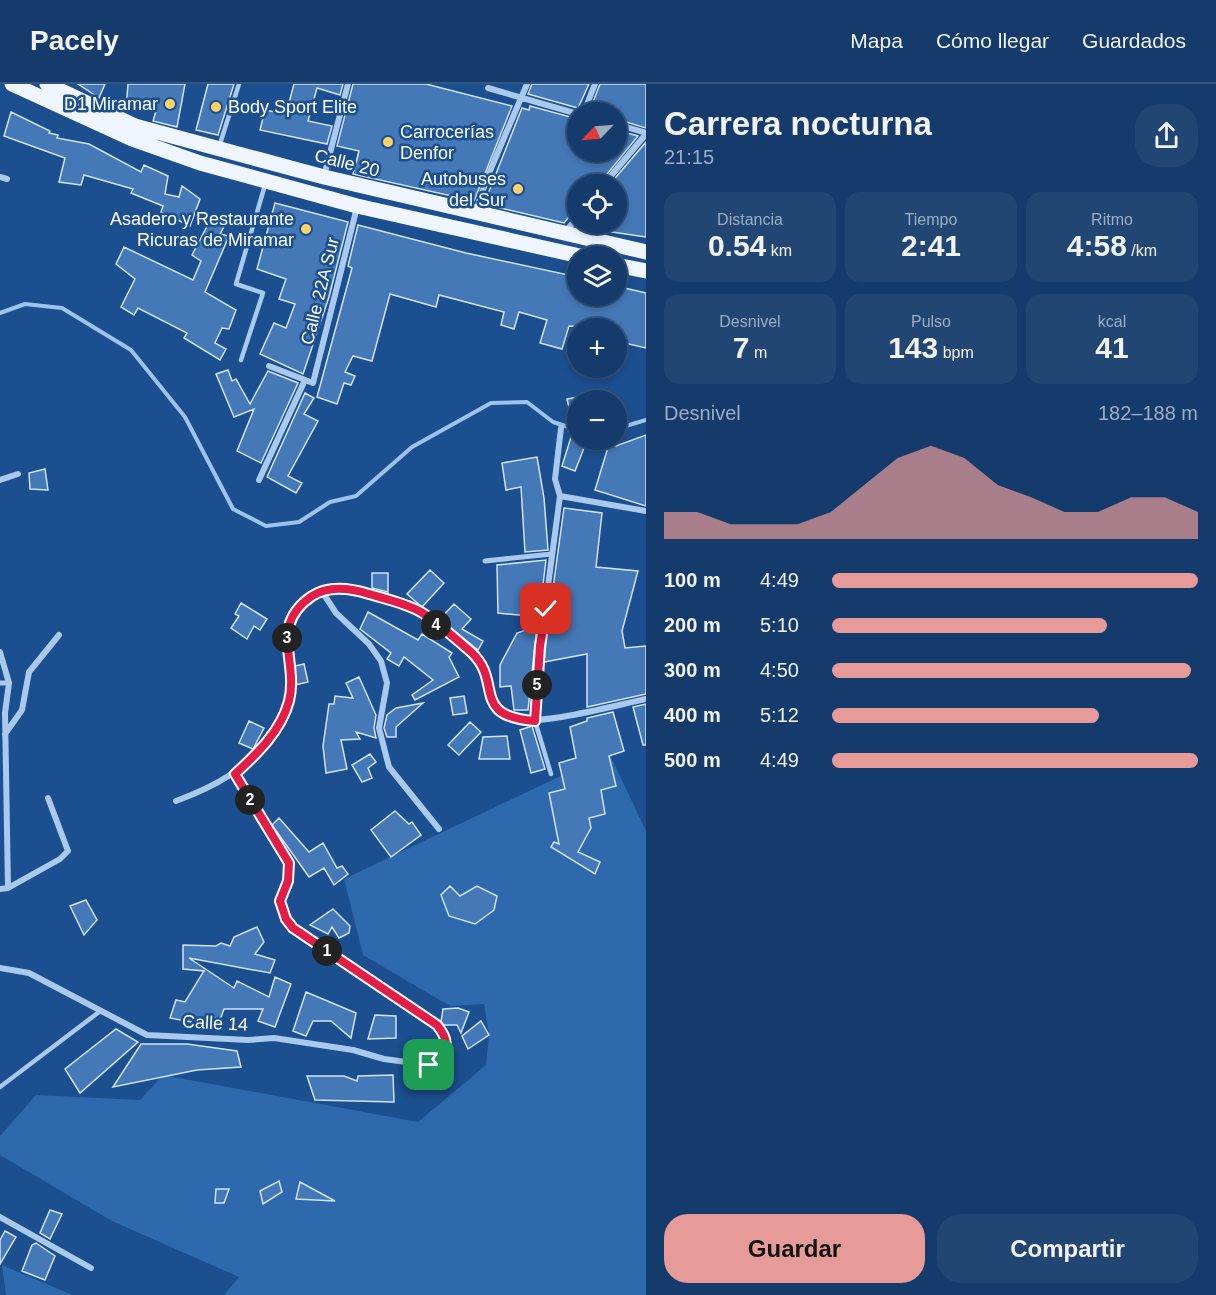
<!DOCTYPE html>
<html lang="es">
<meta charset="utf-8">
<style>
body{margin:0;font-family:Helvetica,sans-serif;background:#214673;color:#f1f3f6;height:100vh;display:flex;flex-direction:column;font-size:22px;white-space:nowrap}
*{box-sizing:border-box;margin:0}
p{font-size:20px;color:#9dadc1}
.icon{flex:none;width:33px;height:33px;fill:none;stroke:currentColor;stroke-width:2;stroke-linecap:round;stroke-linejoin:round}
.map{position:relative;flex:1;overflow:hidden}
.drawer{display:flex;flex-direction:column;background:#143b6b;width:570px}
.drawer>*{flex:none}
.needle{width:39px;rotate:245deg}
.buttons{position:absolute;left:567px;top:18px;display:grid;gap:12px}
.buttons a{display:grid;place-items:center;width:60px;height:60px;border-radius:50%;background:#143b6b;box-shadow:0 3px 9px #0003,0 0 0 2px #33557e;font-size:30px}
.pin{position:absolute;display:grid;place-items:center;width:51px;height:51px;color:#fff;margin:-26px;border-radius:12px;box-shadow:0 3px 9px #0006}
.km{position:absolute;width:30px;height:30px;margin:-15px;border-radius:50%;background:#222;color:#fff;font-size:16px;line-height:30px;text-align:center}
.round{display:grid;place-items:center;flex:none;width:63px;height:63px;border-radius:24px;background:#214673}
.head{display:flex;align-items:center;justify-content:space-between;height:102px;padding:0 18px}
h1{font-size:33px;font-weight:800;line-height:45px}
.figures{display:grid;grid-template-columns:repeat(3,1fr);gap:9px;height:102px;padding:6px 18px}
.figures div{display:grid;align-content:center;border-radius:15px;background:#214673;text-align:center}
.figures b{font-size:30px;font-weight:800}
.figures small{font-size:16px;font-weight:400}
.figures p{font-size:16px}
.chart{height:168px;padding:12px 18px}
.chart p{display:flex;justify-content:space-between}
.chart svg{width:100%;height:108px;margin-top:6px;fill:#e69b98;opacity:.7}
.action{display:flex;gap:12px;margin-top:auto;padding:12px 18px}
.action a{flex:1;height:69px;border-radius:24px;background:#e69b98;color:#111;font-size:24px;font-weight:800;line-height:69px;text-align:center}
.action a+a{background:#214673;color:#f1f3f6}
ul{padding:0 18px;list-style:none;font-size:20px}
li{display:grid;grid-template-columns:96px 72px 1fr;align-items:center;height:45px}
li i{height:15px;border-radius:8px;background:#e69b98}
header{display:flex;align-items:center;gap:36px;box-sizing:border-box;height:84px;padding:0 30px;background:#143b6b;border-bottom:2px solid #33557e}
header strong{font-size:28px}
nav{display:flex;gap:33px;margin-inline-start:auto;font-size:21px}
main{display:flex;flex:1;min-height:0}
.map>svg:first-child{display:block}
.green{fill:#2e69ad}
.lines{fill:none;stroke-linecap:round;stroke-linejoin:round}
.stream{stroke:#9cc4f0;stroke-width:4}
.building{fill:#4478b7;stroke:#cfe3fa;stroke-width:1.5}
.service{stroke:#a9c9ee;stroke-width:4.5}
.pedestrian{stroke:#a9c9ee;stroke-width:5}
.minor{stroke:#a9c9ee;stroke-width:6}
.primary{stroke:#f0f6ff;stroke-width:15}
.route-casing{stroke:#fff;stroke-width:12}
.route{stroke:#e11d48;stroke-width:8}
.poi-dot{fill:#ffd166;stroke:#1b4f8f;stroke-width:2}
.labels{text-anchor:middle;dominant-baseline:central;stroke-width:5;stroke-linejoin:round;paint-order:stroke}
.poi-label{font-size:18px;fill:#fff;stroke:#1b4f8f;text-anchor:end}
.street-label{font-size:18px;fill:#fff;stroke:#1b4f8f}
</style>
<header>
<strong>Pacely</strong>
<nav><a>Mapa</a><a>Cómo llegar</a><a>Guardados</a></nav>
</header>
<main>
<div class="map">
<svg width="646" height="1211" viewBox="0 0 646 1211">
<rect width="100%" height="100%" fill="#1b4f8f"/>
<path class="green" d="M609,669L646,747V1211H224L239,1193L112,1137L0,1071V1052L36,1011L140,1016L163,991L418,1038L486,981L489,951L484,920L450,922L363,871L344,795Z
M2,1181L72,1211H6Z"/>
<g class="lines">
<path class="stream" d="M0,229L25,220L62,224L131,266L185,333L233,425L266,442L299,438L330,418L356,412L412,363L491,319L527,318L553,338L578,346
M616,345L646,336"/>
</g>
<path class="building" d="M78,0H105L99,14Z
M128,0H185L177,43L153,37L156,27L126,26Z
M208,0H234L218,51L196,46Z
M294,0H343L340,11L317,4L308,37L332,42L327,60L260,46L265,26L286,30Z
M353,0H426L512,22L474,117L353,90L359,67L337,62Z
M532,0H589L578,24L528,10Z
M600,0H646V44L616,35V28L590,26Z
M530,22L578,35V68H616V46L638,52L599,100H578V122L564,139L484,120L522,24L529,26Z
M11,28L50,47L49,49L58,51L57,54L89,60L141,88L144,81L168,92L165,110L179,113L182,102L200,115L190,142L161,128L163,122L131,109L133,105L84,91L81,101L59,98L65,74L4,52Z
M646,58V153L585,144V140H616V100H610Z
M275,119L348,138L329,213L303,290L260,270L274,239L286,244L295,220L279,215L286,195L257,185Z
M213,131L227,137L220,150L229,152L205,208L236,226L229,245L222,244L215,259L226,265L220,276L184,254L187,249L138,224L134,231L121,223L135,195L116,180L124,163L193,196L201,177L192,171Z
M358,141L466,169L578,193V212H616V202L646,209V264L616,257V244L569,242L562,265L540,259L547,236L519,228L514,245L501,241L504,228L439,211L436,223L390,210L372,277L353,272L345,288L355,292L351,301L344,299L337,320L317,313L349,195L352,184L348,182Z
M228,286L232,297L236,295L250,320L268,287L298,299L261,379L237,367L254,325L234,333L216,290Z
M305,309L314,314L304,330L318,337L288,392L302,399L296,409L267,393Z
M578,313V344H574L567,315Z
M646,351V422L595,406L609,360L616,362Z
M571,353L586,359L575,387L562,382Z
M537,373L544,414L548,466L525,468L521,403L506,406L502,379Z
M45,385L48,406L30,405L29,389Z
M564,424L602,429L596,483L638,487L622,547L625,564L646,562V610L587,623V570L544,578L548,539L562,534L549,533Z
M546,476L539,533L498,529L497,481Z
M430,486L444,499L422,523L407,510Z
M372,489H388V508L372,504Z
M241,519L267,535L260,546L254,542L247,555L231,544L239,532L235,530Z
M454,520L471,535L462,545L483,557L478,566L440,535Z
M368,528L418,556L422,550L452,569L449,573L459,593L415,616L412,611L433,596L404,573L399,582L387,575L391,569L360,545Z
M537,542L528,626H514L511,602L500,603V581L517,549Z
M304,580L308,598L295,601V582Z
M359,593L376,631L374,644L376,654L356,648L360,655L341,656L347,685L326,689L323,662L329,620H334L335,612L353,614L346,599Z
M464,612L467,629L453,631L450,614Z
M423,619L396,643V653H387L384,644L387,631L396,624Z
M646,620V661H643L633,623Z
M613,628L624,667L609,672L616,702L601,706L605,730L589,734L591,744L578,768L600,778L595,790L551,763L554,758L559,760L549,709L565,705L559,679L576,674L570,643L587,637V634Z
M249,637L264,644L253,665L239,659Z
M470,638L481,648L459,671L448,661Z
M532,642L545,685L531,689L520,646Z
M507,652L510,675H479L483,653Z
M370,670L376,678L368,684L372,694L362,698L352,681Z
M395,727L409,740L412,738L421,751L391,773L371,746Z
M279,734L309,768L323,759L337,784L342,782L348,790L334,801L324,784L309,793L272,741Z
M450,802L460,812L477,802L497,812L494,826L475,840L449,832L441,811Z
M86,816L97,836L84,851L70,822Z
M333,825L350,842L349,849L339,854L332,843L328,850L310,841Z
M257,843L264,858L255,870L275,876L270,889L189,874L234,904L237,897L269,913L275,893L291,900L275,943L258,937L263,925H224L220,936L208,931L205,940L194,934L191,938L170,934L176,916L185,918L204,887L183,885V861L216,862L221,859L230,862L234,853Z
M306,908L356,929L351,954L331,937H313L306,952L293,947Z
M458,924L469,928L461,949L457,941H444L441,938L443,925Z
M375,931L396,932V954L368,955Z
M481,937L489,951L468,965L462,952Z
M116,945L138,958L80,1009L65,985Z
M141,960H187L237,967L241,983L197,986L113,1003Z
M393,991L394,1018L315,1016L307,992H344L357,997L358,992Z
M279,1097L282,1108L263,1120L260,1107Z
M300,1098L335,1117L296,1115Z
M216,1105H229L224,1119H215Z
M50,1126L62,1130L50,1155L40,1149Z
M5,1147L16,1153L0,1180V1156Z
M36,1159L55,1172L45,1196L22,1187L32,1161Z"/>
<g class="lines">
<path class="service" d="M219,63L239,0
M241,276L263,209L236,200L265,101
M535,637L551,690
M0,1003L99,928"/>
<path class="pedestrian" d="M485,477L552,470
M0,599H9"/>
<path class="minor" d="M488,4L578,30
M584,28L595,0
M616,40L646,49
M324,92L348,0
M0,93L7,95
M604,100L646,50
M476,127L487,94L527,0
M565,148L578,133
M269,282L313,299L357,123
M0,396L18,390
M259,396L305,296
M560,412L646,427
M321,506L336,529L369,560L381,577L387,599L379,644L389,683L439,745
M0,568L9,599L5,629L8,804
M535,637L540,562L560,412L555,395L561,344
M5,650L22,626L29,588L59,551
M176,717C216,702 246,686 271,651C278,641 287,627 289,615C295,576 271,526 321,506C343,498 401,516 421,528C439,539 468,562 480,578C494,597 485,625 512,634C538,643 616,621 646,615
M0,805L8,804L60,775L68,767L48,714
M0,884L29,889L147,951L248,956L274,954L353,966L384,975L429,981L440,976L447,962L446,952L437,941L293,845L282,826L280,817L288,797L289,779L235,690
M0,1133L91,1184"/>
<path class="primary" d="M12,0L132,55L200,79L357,122L580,172
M47,0L135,42L324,93L646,168
M616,181L646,187"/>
</g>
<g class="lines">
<g class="route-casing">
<path id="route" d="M429,981L440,976C448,961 448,955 437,941L293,844L286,835L280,817L288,797L289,779L235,690C257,670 281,647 289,617C299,577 268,542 312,512C329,501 350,504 369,510C386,515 405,519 421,528C437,538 456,555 471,568C504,598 469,632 535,637L540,562L546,525"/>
</g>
<use href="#route" class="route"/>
</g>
<g class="poi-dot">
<circle cx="170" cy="20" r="6"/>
<circle cx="216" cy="23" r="6"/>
<circle cx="388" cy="58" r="6"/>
<circle cx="518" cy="105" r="6"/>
<circle cx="306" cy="145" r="6"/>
</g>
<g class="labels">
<g class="poi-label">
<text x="158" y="20">D1 Miramar</text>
<text x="228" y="23" text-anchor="start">Body Sport Elite</text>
<text x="400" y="48" text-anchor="start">Carrocerías<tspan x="400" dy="21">Denfor</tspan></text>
<text x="506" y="95">Autobuses<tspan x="506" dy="21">del Sur</tspan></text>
<text x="294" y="135">Asadero y Restaurante<tspan x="294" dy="21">Ricuras de Miramar</tspan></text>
</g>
<g class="street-label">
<text transform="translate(347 79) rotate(14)">Calle 20</text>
<text transform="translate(320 207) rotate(-76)">Calle 22A Sur</text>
<text transform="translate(215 939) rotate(3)">Calle 14</text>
</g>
</g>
</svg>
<div class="buttons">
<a><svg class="needle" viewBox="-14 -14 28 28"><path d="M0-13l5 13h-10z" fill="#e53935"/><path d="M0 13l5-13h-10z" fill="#9dadc1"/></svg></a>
<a><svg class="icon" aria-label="locate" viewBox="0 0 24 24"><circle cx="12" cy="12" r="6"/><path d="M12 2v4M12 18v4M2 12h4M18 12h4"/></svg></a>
<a><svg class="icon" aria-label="layers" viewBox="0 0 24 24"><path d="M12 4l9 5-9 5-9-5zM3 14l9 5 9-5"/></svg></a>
<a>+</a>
<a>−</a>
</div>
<div class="pin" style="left:429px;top:981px;background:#1e9e55"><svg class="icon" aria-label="arrive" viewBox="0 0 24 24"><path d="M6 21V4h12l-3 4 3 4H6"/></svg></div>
<div class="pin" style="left:546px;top:525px;background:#d93025"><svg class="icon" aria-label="check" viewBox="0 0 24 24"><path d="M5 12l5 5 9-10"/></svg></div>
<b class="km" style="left:327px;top:867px">1</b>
<b class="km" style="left:250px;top:716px">2</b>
<b class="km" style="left:287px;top:554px">3</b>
<b class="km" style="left:436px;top:541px">4</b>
<b class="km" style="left:537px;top:601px">5</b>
</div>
<section class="drawer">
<div class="head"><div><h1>Carrera nocturna</h1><p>21:15</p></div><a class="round"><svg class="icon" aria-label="share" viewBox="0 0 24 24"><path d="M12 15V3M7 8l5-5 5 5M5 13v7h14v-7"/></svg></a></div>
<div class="figures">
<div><p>Distancia</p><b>0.54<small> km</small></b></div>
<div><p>Tiempo</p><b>2:41</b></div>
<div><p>Ritmo</p><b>4:58<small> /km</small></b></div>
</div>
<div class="figures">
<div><p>Desnivel</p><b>7<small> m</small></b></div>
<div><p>Pulso</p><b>143<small> bpm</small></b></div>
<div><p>kcal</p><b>41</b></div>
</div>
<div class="chart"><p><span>Desnivel</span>182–188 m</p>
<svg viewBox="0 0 160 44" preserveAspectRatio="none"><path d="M0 44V33L10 33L20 38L30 38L40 38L50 33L60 22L70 11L80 6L90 11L100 22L110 27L120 33L130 33L140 27L150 27L160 33V44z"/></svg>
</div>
<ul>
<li><b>100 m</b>4:49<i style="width:100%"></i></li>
<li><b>200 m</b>5:10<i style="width:75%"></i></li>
<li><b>300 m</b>4:50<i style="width:98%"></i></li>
<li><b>400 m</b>5:12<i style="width:73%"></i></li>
<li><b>500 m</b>4:49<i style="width:100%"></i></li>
</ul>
<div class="action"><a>Guardar</a><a>Compartir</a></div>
</section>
</main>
